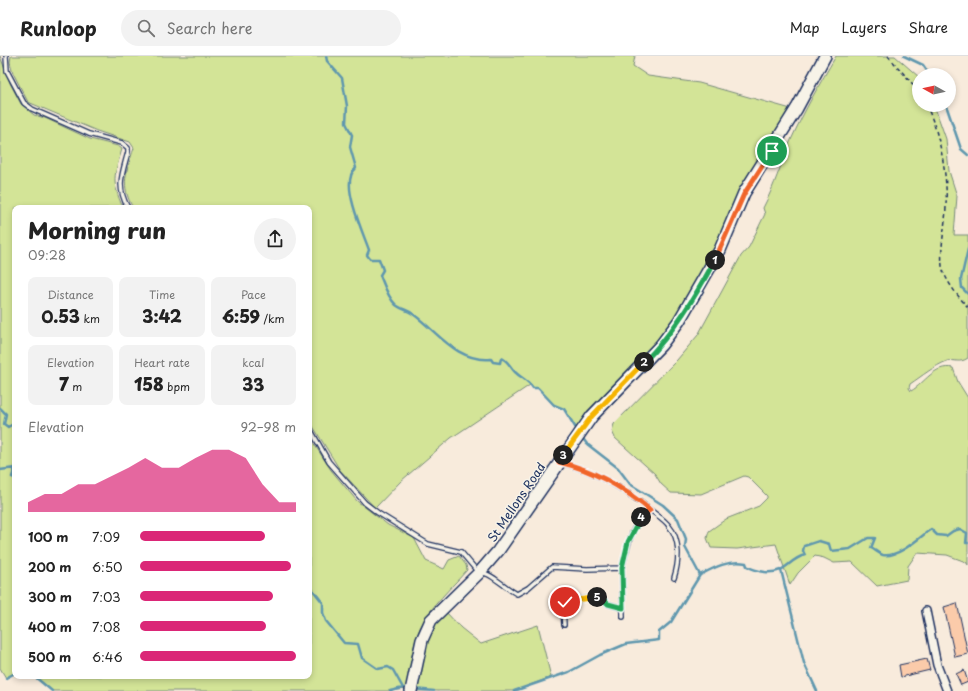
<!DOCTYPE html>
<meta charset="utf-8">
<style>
body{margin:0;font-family:"Playpen Sans",sans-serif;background:#f2f2f2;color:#222;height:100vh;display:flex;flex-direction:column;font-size:15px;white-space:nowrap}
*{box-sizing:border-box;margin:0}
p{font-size:13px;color:#767676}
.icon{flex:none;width:22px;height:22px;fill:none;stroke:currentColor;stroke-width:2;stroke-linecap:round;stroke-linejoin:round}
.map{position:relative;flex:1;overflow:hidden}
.sheet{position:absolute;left:12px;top:149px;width:300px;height:474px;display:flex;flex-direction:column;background:#fff;border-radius:8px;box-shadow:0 2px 6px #0003}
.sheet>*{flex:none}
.needle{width:26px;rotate:278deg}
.controls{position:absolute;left:912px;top:12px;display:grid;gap:8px}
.controls a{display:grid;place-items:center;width:44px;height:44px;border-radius:50%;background:#fff;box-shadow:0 2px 6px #0003;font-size:20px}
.pin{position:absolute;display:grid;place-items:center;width:34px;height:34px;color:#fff;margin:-17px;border:2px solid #fff;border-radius:50%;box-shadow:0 1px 4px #0007}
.km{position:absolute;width:20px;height:20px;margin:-10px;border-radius:50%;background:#222;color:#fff;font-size:11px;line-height:20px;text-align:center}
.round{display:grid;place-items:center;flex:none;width:42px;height:42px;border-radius:21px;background:#f2f2f2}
.headline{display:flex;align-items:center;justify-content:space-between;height:68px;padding:0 16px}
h1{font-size:22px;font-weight:800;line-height:30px}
.stats{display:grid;grid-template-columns:repeat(3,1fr);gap:6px;height:68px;padding:4px 16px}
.stats div{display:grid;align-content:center;border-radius:8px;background:#f2f2f2;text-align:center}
.stats b{font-size:17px;font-weight:800}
.stats small{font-size:11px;font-weight:400}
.stats p{font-size:11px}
.chart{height:112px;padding:8px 16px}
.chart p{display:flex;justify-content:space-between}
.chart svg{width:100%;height:72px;margin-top:4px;fill:#db2777;opacity:.7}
ul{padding:0 16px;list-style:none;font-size:13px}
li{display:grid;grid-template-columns:64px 48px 1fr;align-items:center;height:30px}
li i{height:10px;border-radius:5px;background:#db2777}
header{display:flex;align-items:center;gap:24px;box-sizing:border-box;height:56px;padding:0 20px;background:#fff;border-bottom:1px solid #e0e0e0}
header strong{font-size:19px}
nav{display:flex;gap:22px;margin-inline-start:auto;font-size:14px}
.search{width:280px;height:36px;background:#f2f2f2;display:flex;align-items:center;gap:10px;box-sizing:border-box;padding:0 14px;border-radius:22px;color:#767676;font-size:15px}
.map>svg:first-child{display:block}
.green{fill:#d3e497;stroke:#778a7a}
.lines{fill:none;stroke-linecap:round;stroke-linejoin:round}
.stream{stroke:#5f97ae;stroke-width:2.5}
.building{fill:#fbcbaa;stroke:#1b2f5e}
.service-casing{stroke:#1b2f5e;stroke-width:6}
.minor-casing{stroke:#1b2f5e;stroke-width:10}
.secondary-casing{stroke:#1b2f5e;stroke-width:14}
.path{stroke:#1b2f5e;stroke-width:1.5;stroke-dasharray:4 3;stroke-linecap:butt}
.service{stroke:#f7f3e8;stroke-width:3.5}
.minor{stroke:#f7f3e8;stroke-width:7}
.secondary{stroke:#f7f3e8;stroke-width:11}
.split-1-casing{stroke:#fff;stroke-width:8}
.split-2-casing{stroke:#fff;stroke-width:8}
.split-3-casing{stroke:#fff;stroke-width:8}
.split-4-casing{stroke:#fff;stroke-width:8}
.split-5-casing{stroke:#fff;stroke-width:8}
.split-6-casing{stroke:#fff;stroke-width:8}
.split-1{stroke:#f0652b;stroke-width:5}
.split-2{stroke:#22a559;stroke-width:5}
.split-3{stroke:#f5b400;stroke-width:5}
.split-4{stroke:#f0652b;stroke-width:5}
.split-5{stroke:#22a559;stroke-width:5}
.split-6{stroke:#f5b400;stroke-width:5}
.labels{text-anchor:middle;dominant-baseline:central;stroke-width:3;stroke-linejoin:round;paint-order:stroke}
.street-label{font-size:12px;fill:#1b2f5e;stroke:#f7f3e8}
</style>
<header>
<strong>Runloop</strong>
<div class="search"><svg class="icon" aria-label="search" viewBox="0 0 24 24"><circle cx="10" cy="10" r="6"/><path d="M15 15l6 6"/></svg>Search here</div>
<nav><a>Map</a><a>Layers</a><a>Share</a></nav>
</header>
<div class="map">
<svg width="968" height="635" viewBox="0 0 968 635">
<rect width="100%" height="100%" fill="#f8ebdc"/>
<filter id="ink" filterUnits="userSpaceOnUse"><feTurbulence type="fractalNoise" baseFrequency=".025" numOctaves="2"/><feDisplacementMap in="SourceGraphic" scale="8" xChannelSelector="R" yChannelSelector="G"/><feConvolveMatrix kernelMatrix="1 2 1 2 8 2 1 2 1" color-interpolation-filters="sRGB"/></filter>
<g filter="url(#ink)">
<path class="green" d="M0,0L10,27L21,48L34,59L45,62L90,83L118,90L122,93C114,121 111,124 123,152H15V617L6,622L0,612Z
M11,0H635L633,10L648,20L699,27L791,53L735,143L708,207L667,274L649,296L576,373L564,353L554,349L538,332H533L530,329L451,382L401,425L375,452L340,414L309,364V152H133C120,129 126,116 134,92L130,86L97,75L28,46L13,17L10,6Z
M836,0H895L919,21V49H934L946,83L949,115L957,140L954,179H968V302C959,308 955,303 947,305C934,310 922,320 910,328L909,332L911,335C925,327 934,308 953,312L958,326L968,342V509L966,506L947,499L917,497L908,510L907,524L877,530L852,506L834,507L824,502L815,500L798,517L790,529L776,488L737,493L711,492L707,482L709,475L726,463L759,450L767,442V440L748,421L744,420L701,438L671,437L661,428L655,418L615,382L612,375L614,368L677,304L698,279L741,200L749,191L765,158L763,152C775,129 781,107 791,84C804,55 820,27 836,0Z
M309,380L331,414L357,445L388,469L414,482L426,505L444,513L449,504L459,500L466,509L467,514C453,530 429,552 420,572C412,591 410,612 407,633L390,635H52L34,620H309Z
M445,555L461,572L481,588L538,569L551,621L514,635H416L418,614L431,569Z"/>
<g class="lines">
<path class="stream" d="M326,0L327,5L342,22L347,50L346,67L352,79L350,91L356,112C354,115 351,117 351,120C345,137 363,177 369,194L367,199L370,203H379L383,214L380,219C384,229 388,242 396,249C401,253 408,254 413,258C438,276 456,306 491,303L493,306L500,307L501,302C508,304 510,311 515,316C521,322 528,324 533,332H538L554,349L564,353L577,374
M904,0L923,9L930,19
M946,49L961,93L968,99
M968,193L961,223L962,232L968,238
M0,352L6,358L4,368L8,371L15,367
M581,380L587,388L618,412L630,428L663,449L678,463L686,483L685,491L700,519C715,511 728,504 746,507L747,510C753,514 758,515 765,516C787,518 787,504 805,499L803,495L804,490L819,485L829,488L831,495L850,493L868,482H875L871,492C875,494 879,498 883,499C898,502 919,482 931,473L937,479L946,480L953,475L960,473L967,477L966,487H968
M15,412L12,421L15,422
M0,414L15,412
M781,514L804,607L817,635
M309,529L323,547V557L326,565L344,587L358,588L362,602L378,613L388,611L393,614L403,632L409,633
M34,620L52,635
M6,622L15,617
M414,633L434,635
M390,635L403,632
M514,635L569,616L600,599L626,588L659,584V576L671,566L700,519"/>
</g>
<path class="building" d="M957,547L968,598L955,601L944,551Z
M927,603L930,614L901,621L899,609Z
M964,614L968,626L961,629L956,618Z"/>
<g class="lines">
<g class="service-casing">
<path id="service" d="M6,0L7,15L24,47L32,53L89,78L122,87L128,92V96C122,119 116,130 128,152
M309,371L329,406L365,447L378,457L428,488L461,496L477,515
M562,407C596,415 626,434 653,456C658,460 665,464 669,470C681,484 679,506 674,522
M622,512L623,561
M483,517C491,517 508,534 517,538L528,532L552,511L587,513L622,512C628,489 631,468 650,454
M564,569L563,549L565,546L595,541L602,542L608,548L623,552"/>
</g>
<g class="minor-casing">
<path id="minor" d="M926,555L937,609L947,635"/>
</g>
<g class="secondary-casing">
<path id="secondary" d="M411,635L422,584L431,564L479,517L498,495L592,360L661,289L679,265L720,194L744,137L797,52L825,0"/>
</g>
<path class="path" d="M888,0L919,35
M926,49C939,74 948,120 946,148C946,168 940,189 942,210C944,223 959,242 968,251"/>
<use href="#service" class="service"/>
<use href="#minor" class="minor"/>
<use href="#secondary" class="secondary"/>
</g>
</g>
<g class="lines" filter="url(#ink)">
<g class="split-1-casing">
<path id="split-1" d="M715,204L744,138L772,95"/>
</g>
<g class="split-2-casing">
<path id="split-2" d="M644,306C674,276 695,241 715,204"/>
</g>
<g class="split-3-casing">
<path id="split-3" d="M563,399L592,360L644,306"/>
</g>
<g class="split-4-casing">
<path id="split-4" d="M563,399L559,406C593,414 623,431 650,454L641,461"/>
</g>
<g class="split-5-casing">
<path id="split-5" d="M597,541L602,542L608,548L623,552L622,512L628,486L641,461"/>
</g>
<g class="split-6-casing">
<path id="split-6" d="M565,546L597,541"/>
</g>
<use href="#split-1" class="split-1"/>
<use href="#split-2" class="split-2"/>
<use href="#split-3" class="split-3"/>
<use href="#split-4" class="split-4"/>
<use href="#split-5" class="split-5"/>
<use href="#split-6" class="split-6"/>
</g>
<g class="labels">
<g class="street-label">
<text transform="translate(516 446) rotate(-56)">St Mellons Road</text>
</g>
</g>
</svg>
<div class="controls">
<a><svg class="needle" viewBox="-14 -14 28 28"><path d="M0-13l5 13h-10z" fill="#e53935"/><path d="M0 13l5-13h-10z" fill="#767676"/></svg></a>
</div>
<div class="pin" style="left:772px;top:95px;background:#1e9e55"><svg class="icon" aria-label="arrive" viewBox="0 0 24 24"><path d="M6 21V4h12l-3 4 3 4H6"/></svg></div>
<div class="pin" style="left:565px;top:546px;background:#d93025"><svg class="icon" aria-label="check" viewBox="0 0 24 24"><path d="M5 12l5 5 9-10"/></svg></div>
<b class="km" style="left:715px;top:204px">1</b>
<b class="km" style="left:644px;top:306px">2</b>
<b class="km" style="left:563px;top:399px">3</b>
<b class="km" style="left:641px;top:461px">4</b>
<b class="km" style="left:597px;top:541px">5</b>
<section class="sheet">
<div class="headline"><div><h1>Morning run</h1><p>09:28</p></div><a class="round"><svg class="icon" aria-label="share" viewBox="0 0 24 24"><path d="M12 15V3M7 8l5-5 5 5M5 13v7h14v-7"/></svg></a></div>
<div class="stats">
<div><p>Distance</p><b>0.53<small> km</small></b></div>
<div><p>Time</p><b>3:42</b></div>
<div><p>Pace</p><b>6:59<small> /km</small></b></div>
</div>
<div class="stats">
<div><p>Elevation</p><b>7<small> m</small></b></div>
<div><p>Heart rate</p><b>158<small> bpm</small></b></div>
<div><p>kcal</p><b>33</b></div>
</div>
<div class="chart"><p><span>Elevation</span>92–98 m</p>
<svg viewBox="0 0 160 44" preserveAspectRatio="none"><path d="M0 44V38L10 33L20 33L30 27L40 27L50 22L60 17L70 11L80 17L90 17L100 11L110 6L120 6L130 11L140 27L150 38L160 38V44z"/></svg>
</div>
<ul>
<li><b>100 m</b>7:09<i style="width:80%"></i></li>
<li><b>200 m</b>6:50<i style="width:97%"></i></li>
<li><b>300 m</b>7:03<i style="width:85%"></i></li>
<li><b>400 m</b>7:08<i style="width:81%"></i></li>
<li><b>500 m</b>6:46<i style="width:100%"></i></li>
</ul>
</section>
</div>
